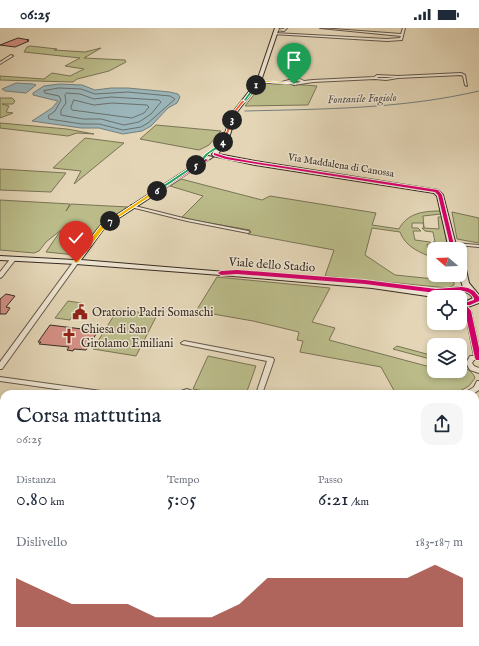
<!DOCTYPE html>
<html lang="it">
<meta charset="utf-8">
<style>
body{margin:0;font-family:"IM FELL English",serif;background:#f6f6f7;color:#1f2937;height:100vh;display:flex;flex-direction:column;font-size:15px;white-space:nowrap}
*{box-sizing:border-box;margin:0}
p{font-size:13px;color:#747a83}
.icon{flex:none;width:22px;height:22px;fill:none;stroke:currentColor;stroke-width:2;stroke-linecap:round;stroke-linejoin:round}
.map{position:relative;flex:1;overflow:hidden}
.drawer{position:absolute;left:0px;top:362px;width:479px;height:256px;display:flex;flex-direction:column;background:#fff;border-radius:12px 12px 0 0;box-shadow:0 2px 6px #0003}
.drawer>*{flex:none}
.needle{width:26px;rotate:289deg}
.buttons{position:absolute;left:427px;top:214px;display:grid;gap:8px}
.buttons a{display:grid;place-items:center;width:40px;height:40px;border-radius:8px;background:#fff;box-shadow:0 2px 6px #0003;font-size:20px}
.pin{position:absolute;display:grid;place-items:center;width:34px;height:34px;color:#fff;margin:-41px -17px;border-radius:50% 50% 50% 0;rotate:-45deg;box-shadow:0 0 4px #0007}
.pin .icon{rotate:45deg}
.km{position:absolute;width:20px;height:20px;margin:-10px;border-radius:50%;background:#222;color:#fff;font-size:11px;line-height:20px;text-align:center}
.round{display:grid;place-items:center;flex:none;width:42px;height:42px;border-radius:12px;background:#f6f6f7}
.headline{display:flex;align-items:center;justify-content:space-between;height:68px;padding:0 16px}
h1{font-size:22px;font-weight:600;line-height:30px}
.stats{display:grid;grid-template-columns:repeat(3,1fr);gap:6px;height:68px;padding:4px 16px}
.stats div{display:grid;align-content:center}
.stats b{font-size:20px;font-weight:600}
.stats small{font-size:11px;font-weight:400}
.stats p{font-size:11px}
.chart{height:112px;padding:8px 16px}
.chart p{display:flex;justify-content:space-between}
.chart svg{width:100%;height:72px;margin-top:4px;fill:#8f2418;opacity:.7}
.status{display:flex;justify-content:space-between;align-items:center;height:28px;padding:0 20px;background:#fff;direction:ltr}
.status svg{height:11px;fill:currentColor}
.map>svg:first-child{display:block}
.green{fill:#babb89;stroke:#7a7456}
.water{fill:#9bb6ba;stroke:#747f7e}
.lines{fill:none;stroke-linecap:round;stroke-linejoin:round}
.shore{stroke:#6a716e;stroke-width:1}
.stream{stroke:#747f7e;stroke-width:1}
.building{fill:#d48f84;stroke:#392c23}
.street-casing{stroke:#645648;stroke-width:2}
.secondary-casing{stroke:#392c23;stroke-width:2}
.street{fill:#ede4d0;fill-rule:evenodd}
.secondary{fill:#ede4d0;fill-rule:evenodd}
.cycleway-casing{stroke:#ede4d0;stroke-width:2}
.cycleway{fill:#d6006c;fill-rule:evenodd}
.split-1{fill:#f5b400;stroke:#fff}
.split-2{fill:#22a559;stroke:#fff}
.split-3{fill:#f0652b;stroke:#fff}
.split-4{fill:#f0652b;stroke:#fff}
.split-5{fill:#22a559;stroke:#fff}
.split-6{fill:#22a559;stroke:#fff}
.split-7{fill:#f5b400;stroke:#fff}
.split-8{fill:#f5b400;stroke:#fff}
.labels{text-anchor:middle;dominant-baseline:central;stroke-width:3;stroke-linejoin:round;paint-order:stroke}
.far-street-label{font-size:10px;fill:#392c23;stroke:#ede4d0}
.far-water-label{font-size:11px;font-style:italic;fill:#524e49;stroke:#ede4d0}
.street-label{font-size:12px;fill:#392c23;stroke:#ede4d0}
.poi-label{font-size:12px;fill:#392c23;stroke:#ede4d0;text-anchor:start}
</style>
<div class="status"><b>06:25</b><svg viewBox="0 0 49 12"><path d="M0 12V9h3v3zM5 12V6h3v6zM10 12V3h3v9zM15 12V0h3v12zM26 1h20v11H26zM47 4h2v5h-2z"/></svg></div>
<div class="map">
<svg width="479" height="618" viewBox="0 0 479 618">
<rect width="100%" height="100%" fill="#e3d5b6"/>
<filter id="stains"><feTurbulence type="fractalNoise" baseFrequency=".005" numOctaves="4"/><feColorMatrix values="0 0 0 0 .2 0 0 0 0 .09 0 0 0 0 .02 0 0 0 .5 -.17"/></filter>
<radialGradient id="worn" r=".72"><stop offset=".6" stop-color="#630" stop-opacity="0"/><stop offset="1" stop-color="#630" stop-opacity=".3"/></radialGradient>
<path class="green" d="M30,18L57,21L54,22L85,24L101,20L84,30L125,32L126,34L109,43L77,51L73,54L0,52V48L44,51L52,45L70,48L84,41L65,38L80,30L24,24L27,19Z
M264,54L317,58L308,77L245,78Z
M0,70H12L15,73L13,76H2L9,78L6,84L13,85L0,90Z
M0,95L67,101L94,106L77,105L68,108L0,100Z
M156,97L221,103L209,117L199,122L140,111Z
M85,110L124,115L74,156L81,143L53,140Z
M0,141L66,145L51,164L0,162Z
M181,151L262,172L270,168L376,185L372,197L399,201C407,185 424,183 440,183L441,186L423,188L424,200L439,201L438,189H442L448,221H439L438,217H436L433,214H435L433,204L425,203L422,200H424L423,195H412V200H418L421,203H413L415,212L430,214L433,217L427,216L428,223H434V230C421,225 405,219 400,204L372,200L365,227L395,247L454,253V257L448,260L325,248L334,222L248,206L250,202L192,192L182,189L203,168L170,158Z
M0,172L70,176L66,183L71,176L128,179L100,197L76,227L46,224L61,202L46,214L39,223L34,225L0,222Z
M452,184L479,190V215L457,211Z
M217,249L330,260L312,294L335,300L329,312L434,340V343H460V339C466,339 473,344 475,350L469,358L454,366H396L381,339L300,324L303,313L297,312L299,304L253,293L196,283Z
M68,273L81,275L70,292L55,290Z
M118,281L157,287L136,328L93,321Z
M397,318L434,328V332L393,321Z
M208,328L256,338L246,366H220L193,361Z
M0,420H4V552L0,551Z"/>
<path class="water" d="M16,55L33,56L36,57L26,65L5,63L2,61Z
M59,56L82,57L95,62L111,60H128L170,64L178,66L180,69L177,75L168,80L151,98L142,103L123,106L99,100H81L32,93L52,80L58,73L33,67V65L44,58Z"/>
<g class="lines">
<path class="shore" d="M59,60L81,61L95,66L128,64L170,68L175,71L148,95L141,99L123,102L99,96H82L49,91L48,88L55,83L61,72L59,68L45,65L44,63Z
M67,65L80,66L94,71L111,69L159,72L161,74L151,86L139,94L124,97L101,91H83L61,87V82L66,75L65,67Z
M74,72L94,77L112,75L147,77L149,79L144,85L132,90L72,82L71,80Z"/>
<path class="stream" d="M245,83C324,81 402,81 479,63"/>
</g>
<path class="building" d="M18,10L29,12H27L29,13L15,19L0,17Z
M6,266L15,268L6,279L10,280L6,286H0V271Z
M50,297L98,303L86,322L74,321L73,323L67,322L69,319L39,316L41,314H38Z"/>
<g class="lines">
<g class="street-casing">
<path id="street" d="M285,0H287L284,3L275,2L283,1Z
M320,0L401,6L403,0H405L402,12L387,13L273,6L274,5L387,11L400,10L401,8Z
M11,27L13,28L0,36V34Z
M461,45L465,47L467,58L465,57L463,48L461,47L398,50L386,52L375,51L313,54L294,57L287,54C283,57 264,55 258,53L259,52C266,53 275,55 282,54C291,52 296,48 304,53L313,52L374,49L377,47L398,48ZM378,49H395L386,50H377ZM295,52L301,54L294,55L290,53Z
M131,177L187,191L248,203L250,204L248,205L187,193L131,179Z
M454,215L479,217V219L456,217L454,216Z
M13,229L16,231L2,249L0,250V244L11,230Z
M76,232L78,233V235L2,341H0V334L74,233Z
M460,272L462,273L471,283L479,320V332H474L472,335L474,338L479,340V345L470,342L466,335L470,328H474L465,283L460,277Z
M184,313L273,330L274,332L262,366H256L267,333L182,316L181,315Z
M0,349L108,364H110L111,366H91L0,353Z
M477,353H479V362L473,366H465L466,364L474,359Z
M187,361L195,364L196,366H177L178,364Z
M475,413L479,414V420L475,419Z
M83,614H93L91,618H81Z
M259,614H271L269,618H257Z
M290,614H306L307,615L309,618H293L292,617Z"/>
</g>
<g class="secondary-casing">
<path id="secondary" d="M275,0H279L261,53L237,84L229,110L218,126L255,133L438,162L443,167L457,221H449L437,168L434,165L255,137L213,128L212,126L223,110L233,84L257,53Z
M208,128L213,129L105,199L81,232L372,256L448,266V264L452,260L463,259L459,247L460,231L464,233L469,255L479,267V275L468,279L460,277V271L467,273L473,270C469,264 463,262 456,265L457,269H434L372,260L221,247L76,236L0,232V228L74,232L101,197Z"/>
</g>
<use href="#street" class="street"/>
<use href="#secondary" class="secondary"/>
<g class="cycleway-casing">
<path id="cycleway" d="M214,125L227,129L255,134L438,162L442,167L455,221H451L438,167L435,164L226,131L214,127Z
M205,131L208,132L152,168L148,167Z
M237,242L365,252L436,261L462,259L468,260L474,263L479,269V273L470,277H466L471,283L479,320V332H476L475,330L465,283L460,277V272L468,274L474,272V270C470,263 462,261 455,265V269H451L449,264L436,265L365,256L237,246L221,247L218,245L221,243Z"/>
</g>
<use href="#cycleway" class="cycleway"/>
</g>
<path class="split-1" d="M258,52L294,55L296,56L260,54L257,57H255Z"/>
<path class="split-2" d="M255,56L258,57L245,74H242Z"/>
<path class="split-3" d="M242,72L245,73L236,84L233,93H231L233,84Z"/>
<path class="split-4" d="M232,91L234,92L225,114L222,115L230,92Z"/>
<path class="split-5" d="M223,113L225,114C221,120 215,122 209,126C204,130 203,138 195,138L205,126Z"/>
<path class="split-6" d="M195,136L198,137L158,164L154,163Z"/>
<path class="split-7" d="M155,162L159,163L112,194L108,193Z"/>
<path class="split-8" d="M108,192L113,193L105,199L78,235H74V232L101,197Z"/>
<defs>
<g id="civic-bare" transform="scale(1.2)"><path d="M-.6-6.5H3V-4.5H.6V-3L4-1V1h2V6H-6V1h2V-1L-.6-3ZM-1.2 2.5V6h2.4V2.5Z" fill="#8f2418" stroke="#ede4d0" stroke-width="2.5" paint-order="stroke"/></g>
<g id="church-bare" transform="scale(1.2)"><path d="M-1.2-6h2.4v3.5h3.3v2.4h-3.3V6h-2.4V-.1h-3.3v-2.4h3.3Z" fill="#8f2418" stroke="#ede4d0" stroke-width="2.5" paint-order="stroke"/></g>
</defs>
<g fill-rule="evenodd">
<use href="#civic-bare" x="80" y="284"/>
<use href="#church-bare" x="69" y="308"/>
</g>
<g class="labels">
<g class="far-street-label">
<text transform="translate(341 138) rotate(9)">Via Maddalena di Canossa</text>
</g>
<g class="far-water-label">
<text transform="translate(362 71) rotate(-2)">Fontanile Fagiolo</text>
</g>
<g class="street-label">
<text transform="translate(272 237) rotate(4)">Viale dello Stadio</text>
</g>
<g class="poi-label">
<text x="92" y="284">Oratorio Padri Somaschi</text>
<text x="81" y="301">Chiesa di San<tspan x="81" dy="14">Girolamo Emiliani</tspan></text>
</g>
</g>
<rect width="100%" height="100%" filter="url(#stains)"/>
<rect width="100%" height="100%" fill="url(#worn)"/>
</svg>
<div class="buttons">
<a><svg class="needle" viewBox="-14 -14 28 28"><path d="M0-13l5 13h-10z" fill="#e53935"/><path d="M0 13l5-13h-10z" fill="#747a83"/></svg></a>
<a><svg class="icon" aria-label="locate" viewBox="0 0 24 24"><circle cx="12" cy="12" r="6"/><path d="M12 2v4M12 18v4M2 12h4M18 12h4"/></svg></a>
<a><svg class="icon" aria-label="layers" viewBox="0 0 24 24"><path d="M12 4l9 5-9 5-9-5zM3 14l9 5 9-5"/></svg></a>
</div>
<div class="pin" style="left:294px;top:56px;background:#1e9e55"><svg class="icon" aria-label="arrive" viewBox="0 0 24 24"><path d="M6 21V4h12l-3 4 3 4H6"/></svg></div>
<div class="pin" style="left:76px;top:234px;background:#d93025"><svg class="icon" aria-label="check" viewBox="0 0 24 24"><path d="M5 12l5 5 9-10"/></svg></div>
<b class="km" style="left:256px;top:57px">1</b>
<b class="km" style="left:232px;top:92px">3</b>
<b class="km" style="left:223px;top:114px">4</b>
<b class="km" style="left:196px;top:137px">5</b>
<b class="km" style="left:157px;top:163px">6</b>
<b class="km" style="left:110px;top:193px">7</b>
<section class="drawer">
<div class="headline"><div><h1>Corsa mattutina</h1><p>06:25</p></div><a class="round"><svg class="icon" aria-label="share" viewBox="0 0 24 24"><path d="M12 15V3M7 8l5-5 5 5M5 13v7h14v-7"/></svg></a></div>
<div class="stats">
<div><p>Distanza</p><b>0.80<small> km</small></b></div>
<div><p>Tempo</p><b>5:05</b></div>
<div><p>Passo</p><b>6:21<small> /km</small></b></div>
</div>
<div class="chart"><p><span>Dislivello</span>183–187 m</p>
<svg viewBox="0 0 160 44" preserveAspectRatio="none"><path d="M0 44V14L10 22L20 30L30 30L40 30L50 38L60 38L70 38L80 30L90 14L100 14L110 14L120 14L130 14L140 14L150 6L160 14V44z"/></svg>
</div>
</section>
</div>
